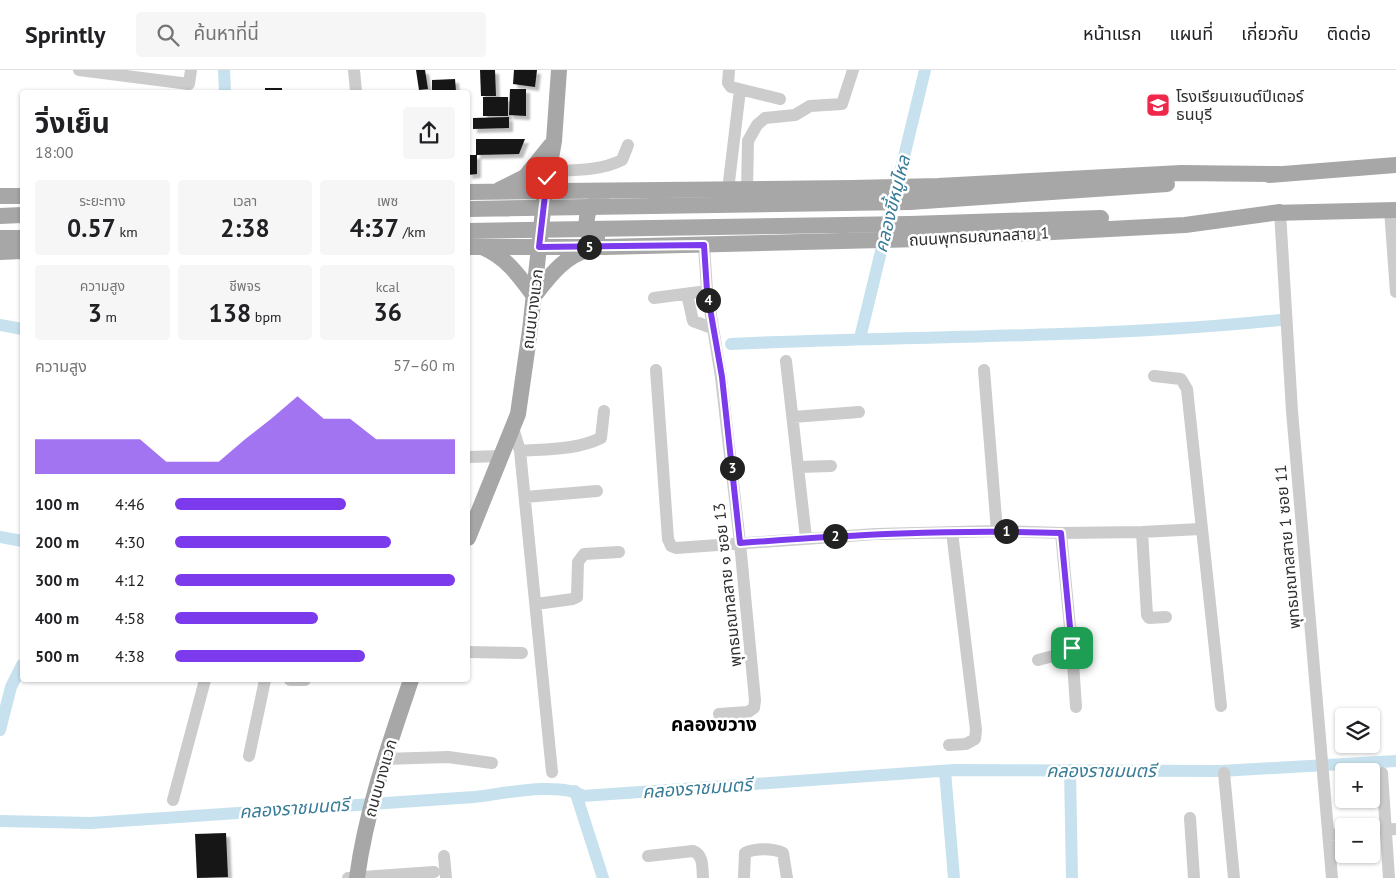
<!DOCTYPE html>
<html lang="th">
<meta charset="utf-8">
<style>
body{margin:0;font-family:"PT Sans","Noto Sans Thai",sans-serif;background:#f6f6f6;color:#202124;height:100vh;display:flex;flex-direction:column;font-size:19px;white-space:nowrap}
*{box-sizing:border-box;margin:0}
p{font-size:16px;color:#757577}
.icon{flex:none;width:28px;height:28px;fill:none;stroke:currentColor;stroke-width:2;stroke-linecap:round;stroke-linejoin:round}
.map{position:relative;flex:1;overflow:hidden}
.side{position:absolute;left:20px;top:20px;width:450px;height:592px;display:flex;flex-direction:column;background:#fff;border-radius:5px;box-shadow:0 1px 4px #0004}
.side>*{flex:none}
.tools{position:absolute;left:1335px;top:638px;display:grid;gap:10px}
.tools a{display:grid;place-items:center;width:45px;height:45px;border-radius:5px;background:#fff;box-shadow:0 1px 4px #0004;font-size:25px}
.pin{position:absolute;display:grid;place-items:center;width:42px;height:42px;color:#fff;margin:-21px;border-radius:10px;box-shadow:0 2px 8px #0006}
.km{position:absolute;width:25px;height:25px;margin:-12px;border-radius:50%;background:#222;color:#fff;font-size:14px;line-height:25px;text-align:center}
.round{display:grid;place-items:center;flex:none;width:52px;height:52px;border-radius:5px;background:#f6f6f6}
.headline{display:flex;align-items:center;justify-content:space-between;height:85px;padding:0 15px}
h1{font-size:28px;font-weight:700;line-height:38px}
.figures{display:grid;grid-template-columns:repeat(3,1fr);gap:8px;height:85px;padding:5px 15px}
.figures div{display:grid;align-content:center;border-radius:5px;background:#f6f6f6;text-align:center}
.figures b{font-size:25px;font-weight:700}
.figures small{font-size:14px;font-weight:400}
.figures p{font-size:14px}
.chart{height:140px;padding:10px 15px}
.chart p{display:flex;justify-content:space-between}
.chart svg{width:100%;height:90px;margin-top:5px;fill:#7c3aed;opacity:.7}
ul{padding:0 15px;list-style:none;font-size:16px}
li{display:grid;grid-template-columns:80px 60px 1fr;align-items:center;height:38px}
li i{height:12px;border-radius:6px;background:#7c3aed}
header{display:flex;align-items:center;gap:30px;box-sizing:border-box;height:70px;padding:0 25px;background:#fff;border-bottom:1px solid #e0e0e0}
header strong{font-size:24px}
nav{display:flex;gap:28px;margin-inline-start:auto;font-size:18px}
.search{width:350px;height:45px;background:#f6f6f6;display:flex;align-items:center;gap:12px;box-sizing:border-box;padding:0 18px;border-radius:5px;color:#757577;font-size:19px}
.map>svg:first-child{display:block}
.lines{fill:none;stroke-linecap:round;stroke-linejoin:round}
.canal{stroke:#c7e2ee;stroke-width:12}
.building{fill:#161616;filter:url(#shadow)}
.minor{stroke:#ccc;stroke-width:12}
.major{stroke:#a7a7a7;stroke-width:16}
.major-bridge{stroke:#a7a7a7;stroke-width:16}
.route-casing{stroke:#fff;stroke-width:10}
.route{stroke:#7c3aed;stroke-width:6}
.labels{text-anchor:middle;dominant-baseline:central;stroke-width:5;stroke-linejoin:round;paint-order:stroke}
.poi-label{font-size:16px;fill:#2f2f2f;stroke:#fff;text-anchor:start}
.street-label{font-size:16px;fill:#2f2f2f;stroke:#fff}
.water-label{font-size:18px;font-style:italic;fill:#387b96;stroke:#fff}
.quarter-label{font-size:19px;font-weight:bold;fill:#000;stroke:#fff}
</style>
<header>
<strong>Sprintly</strong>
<div class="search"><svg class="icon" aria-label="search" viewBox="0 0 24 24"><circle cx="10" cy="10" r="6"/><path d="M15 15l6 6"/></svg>ค้นหาที่นี่</div>
<nav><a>หน้าแรก</a><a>แผนที่</a><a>เกี่ยวกับ</a><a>ติดต่อ</a></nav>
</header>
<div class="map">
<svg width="1396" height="808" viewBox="0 0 1396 808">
<defs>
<filter id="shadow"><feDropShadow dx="4" dy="4" stdDeviation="1" flood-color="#0004"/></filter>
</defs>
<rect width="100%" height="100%" fill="#fff"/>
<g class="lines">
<path class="canal" d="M224,0L225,22
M0,255L22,259
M860,268L925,0
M731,274C914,265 1098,269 1280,250
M0,467L22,471
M0,660L11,617L22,595
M1070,700L1072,808
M945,701L954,808
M575,721L603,808
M0,751L91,753L474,727C502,724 559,711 583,726L954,700L1221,701L1396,691"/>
</g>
<path class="building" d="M416,0H425L428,19L419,20Z
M480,0H495L496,26H481Z
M514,0H537L535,17L513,14Z
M455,9L456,21L432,22V10Z
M265,18H282V22H265Z
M510,19H526V46L509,45Z
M483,27H508V46H483Z
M509,47V58L473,59V48Z
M476,69H525L519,84L476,85Z
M468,85H477V104L468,105Z
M226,763L228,807L197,808L195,764Z"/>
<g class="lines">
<path class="minor" d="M79,0L189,14L191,0
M354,0L356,22
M729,0L728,13L731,17L780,29
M548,101C572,100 601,101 622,90L628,75
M728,120L740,20
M747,120L748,71L757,55L765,48L795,45L810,36L842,34L853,0
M1390,140L1396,222
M1280,142L1292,341L1332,808
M704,175L707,221L721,307L740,473L755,630L754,638L748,642L719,644
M687,224L693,251L712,258
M654,228L707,221
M786,291L806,468
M656,300L668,469L671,476L676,478L876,464L997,461L1061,463L1142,462L1200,459
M984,300L997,461
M1154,306L1181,309L1187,319L1221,636
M793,347L859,342
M513,358L520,381L552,702
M520,381C547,379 576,380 601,368L604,341
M468,387L502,386
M800,397L831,396
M525,427L597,421
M1142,462L1147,545L1149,548L1166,547
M536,534L573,529L577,527L578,492L584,484L619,482
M1072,578L1076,637
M468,582L522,583
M1038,590L1068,582L1072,578L1061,463
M290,610H305
M949,675L966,674L975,669L976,660L952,462
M249,686L265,610
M384,689L448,687L492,693
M1224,703L1234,808
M1382,703L1389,808
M173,730L205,610
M1190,748L1194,808
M1371,761L1396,759
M1329,765L1344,764
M444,786L446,808
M648,786L693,781C704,785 702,798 703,808
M348,808L434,802
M744,808L745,783C754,778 774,778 783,783L787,808"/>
<path class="major" d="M1269,105L1396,95
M499,120L525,107L551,75
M468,122L852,118L938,116L1181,103L1279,104
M0,126H22
M910,132L1167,114
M1271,143L1396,140
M0,146L22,145
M910,154L1101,148
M0,168H22
M597,168L588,163C585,151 586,134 602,131
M468,177H604L921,169L1185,155L1280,142
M484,178C507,188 520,207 534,226
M0,182L22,181
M534,226C549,207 564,186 588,180
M468,468L518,344L530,260L545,122L554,71L559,0
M357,808C366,740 389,675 411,610"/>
<path class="major-bridge" d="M468,139L910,132
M468,161L910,154"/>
</g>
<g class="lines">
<g class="route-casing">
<path id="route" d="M547,108L539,177L704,175L707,221L722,307L740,473C847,465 954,459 1061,463L1072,578"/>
</g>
<use href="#route" class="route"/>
</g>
<defs>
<g id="school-square" transform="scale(1.25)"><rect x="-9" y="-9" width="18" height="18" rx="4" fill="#ef274a" stroke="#fff"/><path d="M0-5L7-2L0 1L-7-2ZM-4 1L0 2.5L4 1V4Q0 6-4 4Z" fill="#fff"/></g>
</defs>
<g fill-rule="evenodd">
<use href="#school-square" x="1158" y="35"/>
</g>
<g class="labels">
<g class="poi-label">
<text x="1176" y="26">โรงเรียนเซนต์ปีเตอร์<tspan x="1176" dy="18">ธนบุรี</tspan></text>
</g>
<g class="street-label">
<text transform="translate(979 166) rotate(-3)">ถนนพุทธมณฑลสาย 1</text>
<text transform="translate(532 239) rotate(-83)">ถนนบางแวก</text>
<text transform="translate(1287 477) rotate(-95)">พุทธมณฑลสาย 1 ซอย 11</text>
<text transform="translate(727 515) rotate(-96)">พุทธมณฑลสาย ๑ ซอย 13</text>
<text transform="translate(380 708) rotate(-74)">ถนนบางแวก</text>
</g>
<g class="water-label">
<text transform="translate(892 134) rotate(-76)">คลองขี้หมูไหล</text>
<text x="1101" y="700">คลองราชมนตรี</text>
<text transform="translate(697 718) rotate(-4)">คลองราชมนตรี</text>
<text transform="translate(294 738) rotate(-4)">คลองราชมนตรี</text>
</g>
<g class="quarter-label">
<text x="714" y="654">คลองขวาง</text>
</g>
</g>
</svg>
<div class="tools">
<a><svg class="icon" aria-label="layers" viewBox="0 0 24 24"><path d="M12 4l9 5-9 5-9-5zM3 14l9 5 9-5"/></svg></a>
<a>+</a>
<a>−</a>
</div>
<div class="pin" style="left:1072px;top:578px;background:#1e9e55"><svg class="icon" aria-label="arrive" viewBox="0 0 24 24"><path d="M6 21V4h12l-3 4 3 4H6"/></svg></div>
<div class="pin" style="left:547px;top:108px;background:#d93025"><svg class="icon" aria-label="check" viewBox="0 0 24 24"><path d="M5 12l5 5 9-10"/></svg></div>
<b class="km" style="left:1006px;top:461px">1</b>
<b class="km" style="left:835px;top:466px">2</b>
<b class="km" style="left:732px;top:398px">3</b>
<b class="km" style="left:708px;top:230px">4</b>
<b class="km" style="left:589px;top:177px">5</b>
<section class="side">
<div class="headline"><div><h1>วิ่งเย็น</h1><p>18:00</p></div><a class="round"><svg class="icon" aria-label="share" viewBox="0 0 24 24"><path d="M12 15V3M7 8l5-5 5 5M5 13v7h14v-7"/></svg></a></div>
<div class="figures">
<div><p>ระยะทาง</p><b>0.57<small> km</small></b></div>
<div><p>เวลา</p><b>2:38</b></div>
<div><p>เพซ</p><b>4:37<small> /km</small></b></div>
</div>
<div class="figures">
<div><p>ความสูง</p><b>3<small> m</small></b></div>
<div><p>ชีพจร</p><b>138<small> bpm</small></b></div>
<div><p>kcal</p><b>36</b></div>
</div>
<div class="chart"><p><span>ความสูง</span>57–60 m</p>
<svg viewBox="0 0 160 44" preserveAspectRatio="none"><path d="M0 44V27L10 27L20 27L30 27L40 27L50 38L60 38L70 38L80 27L90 17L100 6L110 17L120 17L130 27L140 27L150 27L160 27V44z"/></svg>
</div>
<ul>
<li><b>100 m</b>4:46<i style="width:61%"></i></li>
<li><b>200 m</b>4:30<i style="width:77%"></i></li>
<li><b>300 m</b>4:12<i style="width:100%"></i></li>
<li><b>400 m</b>4:58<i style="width:51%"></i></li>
<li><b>500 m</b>4:38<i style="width:68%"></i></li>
</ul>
</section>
</div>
